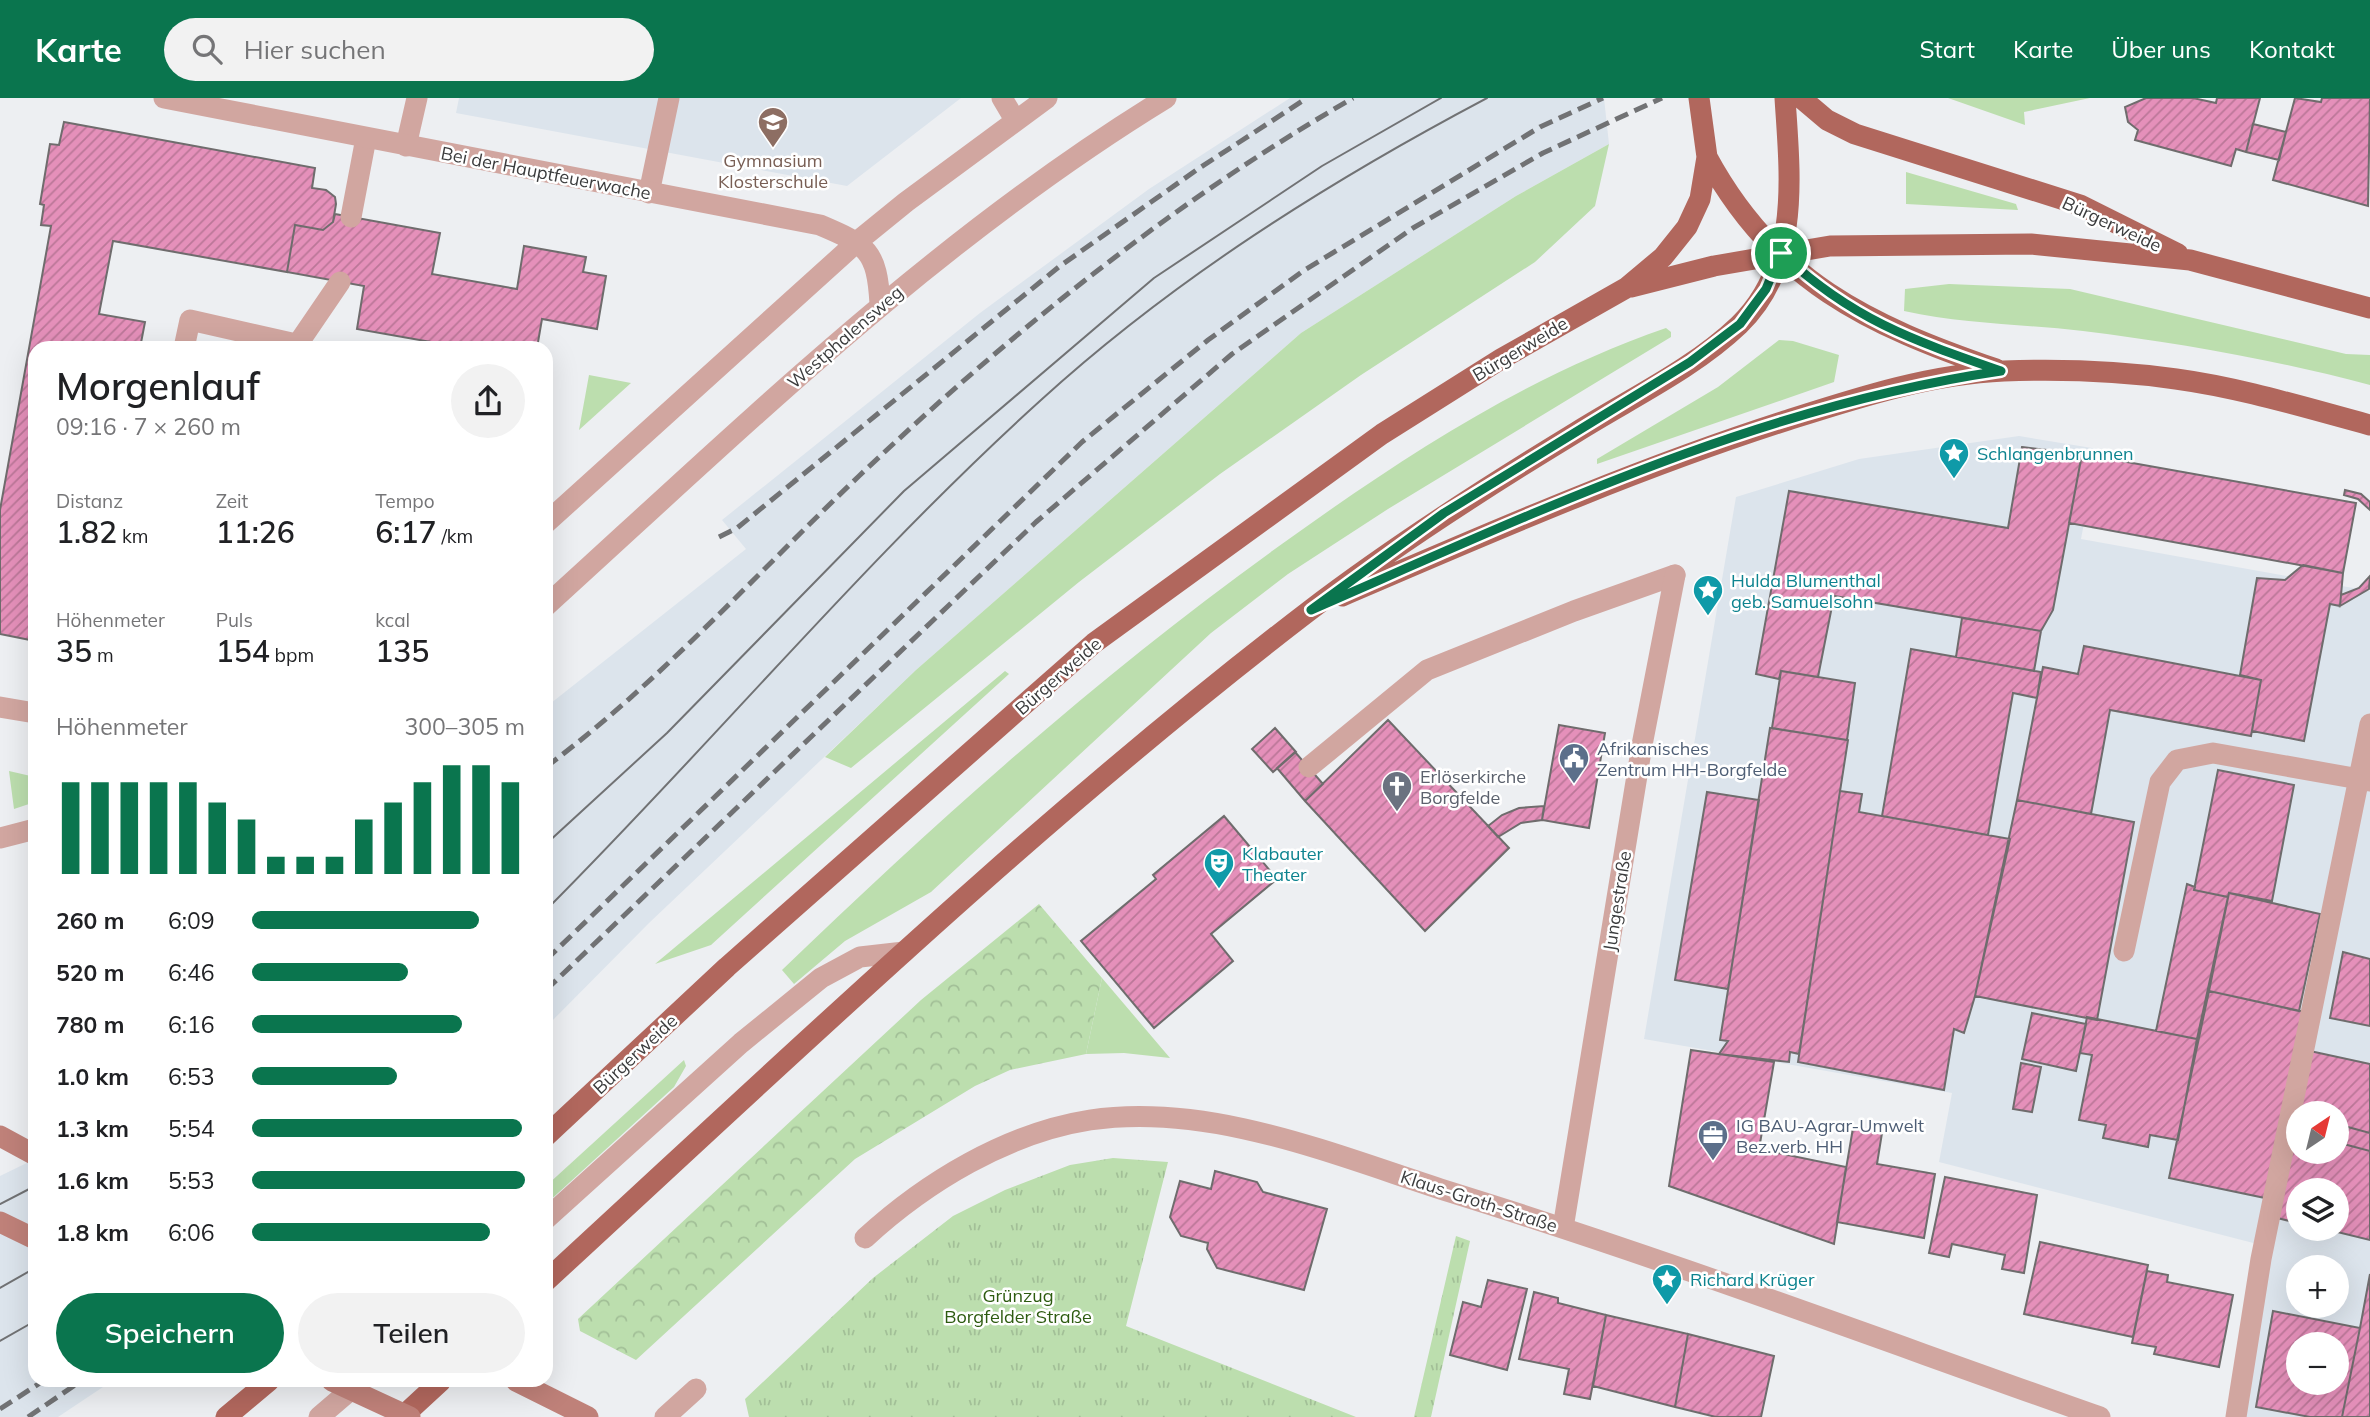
<!DOCTYPE html>
<html lang="de">
<meta charset="utf-8">
<style>
body{margin:0;font-family:Mulish,sans-serif;background:#f2f2f2;color:#202124;height:100vh;display:flex;flex-direction:column;font-size:26px;white-space:nowrap}
*{box-sizing:border-box;margin:0}
p{font-size:23px;color:#757577}
.icon{flex:none;width:38px;height:38px;fill:none;stroke:currentColor;stroke-width:2;stroke-linecap:round;stroke-linejoin:round}
.map{position:relative;flex:1;overflow:hidden}
.details{position:absolute;left:28px;top:243px;width:525px;height:1046px;display:flex;flex-direction:column;background:#fff;border-radius:21px;box-shadow:0 7px 28px #0002}
.details>*{flex:none}
.needle{width:46px;rotate:35deg}
.buttons{position:absolute;left:2286px;top:1003px;display:grid;gap:14px}
.buttons a{display:grid;place-items:center;width:63px;height:63px;border-radius:50%;background:#fff;box-shadow:0 7px 28px #0002;font-size:35px}
.pin{position:absolute;display:grid;place-items:center;width:60px;height:60px;color:#fff;margin:-30px;border:4px solid #fff;border-radius:50%;box-shadow:0 2px 7px #0007}
.round{display:grid;place-items:center;flex:none;width:74px;height:74px;border-radius:37px;background:#f2f2f2}
.headline{display:flex;align-items:center;justify-content:space-between;height:119px;padding:0 28px}
h1{font-size:38px;font-weight:600;line-height:52px}
.stats{display:grid;grid-template-columns:repeat(3,1fr);gap:10px;height:119px;padding:7px 28px}
.stats div{display:grid;align-content:center}
.stats b{font-size:30px;font-weight:600}
.stats small{font-size:19px;font-weight:400}
.stats p{font-size:19px}
.chart{height:196px;padding:14px 28px}
.chart p{display:flex;justify-content:space-between}
.chart svg{width:100%;height:126px;margin-top:7px;stroke:#0a754e;stroke-width:6}
.action{display:flex;gap:14px;margin-top:auto;padding:14px 28px}
.action a{flex:1;height:80px;border-radius:42px;background:#0a754e;color:#fff;font-size:28px;font-weight:600;line-height:80px;text-align:center}
.action a+a{background:#f2f2f2;color:#202124}
ul{padding:0 28px;list-style:none;font-size:23px}
li{display:grid;grid-template-columns:112px 84px 1fr;align-items:center;height:52px}
li i{height:18px;border-radius:9px;background:#0a754e}
header{display:flex;align-items:center;gap:42px;box-sizing:border-box;height:98px;padding:0 35px;background:#0a754e;color:#fff}
header strong{font-size:33px}
nav{display:flex;gap:38px;margin-inline-start:auto;font-size:24px}
.search{width:490px;height:63px;background:#f2f2f2;display:flex;align-items:center;gap:18px;box-sizing:border-box;padding:0 24px;border-radius:38px;color:#757577;font-size:26px}
.map>svg:first-child{display:block}
.built{fill:#dce4ec;fill-rule:evenodd}
.green{fill:#bcdeae}
.forest{fill:url(#forest-crowns)}
.park{fill:url(#park-tufts)}
.building{fill:url(#building-hatch);stroke:#6f6c6d;stroke-width:2;fill-rule:evenodd}
.lines{fill:none;stroke-linecap:round;stroke-linejoin:round}
.lane{stroke:#d1a6a0;stroke-width:21}
.street{stroke:#d1a6a0;stroke-width:21}
.secondary{stroke:#bf8179;stroke-width:21}
.primary{stroke:#b1675d;stroke-width:21}
.tram{stroke:#717274;stroke-width:2}
.rail{stroke:#717274;stroke-width:5;stroke-dasharray:14 7;stroke-linecap:butt}
.secondary-bridge{stroke:#bf8179;stroke-width:21}
.route-casing{stroke:#fff;stroke-width:14}
.route{stroke:#0a754e;stroke-width:9}
.labels{text-anchor:middle;dominant-baseline:central;stroke-width:5;stroke-linejoin:round;paint-order:stroke}
.education-label{font-size:18px;fill:#785e54;stroke:#fff}
.street-label{font-size:18px;fill:#3b3c3d;stroke:#fff}
.culture-label{font-size:18px;fill:#0d838f;stroke:#fff;text-anchor:start}
.service-label{font-size:18px;fill:#4e5e75;stroke:#fff;text-anchor:start}
.worship-label{font-size:18px;fill:#5b616d;stroke:#fff;text-anchor:start}
.park-label{font-size:18px;fill:#2d5b10;stroke:#fff}
</style>
<header>
<strong>Karte</strong>
<div class="search"><svg class="icon" aria-label="search" viewBox="0 0 24 24"><circle cx="10" cy="10" r="6"/><path d="M15 15l6 6"/></svg>Hier suchen</div>
<nav><a>Start</a><a>Karte</a><a>Über uns</a><a>Kontakt</a></nav>
</header>
<div class="map">
<svg width="2370" height="1319" viewBox="0 0 2370 1319">
<defs>
<pattern id="forest-crowns" width="20" height="18" patternUnits="userSpaceOnUse" patternTransform="scale(1.75)"><rect width="20" height="18" fill="#bcdeae"/><path d="M2 6a3 3 0 1 1 6 0M12 15a3 3 0 1 1 6 0" fill="none" stroke="#a2bf97"/></pattern>
<pattern id="park-tufts" width="24" height="20" patternUnits="userSpaceOnUse" patternTransform="scale(1.75)"><rect width="24" height="20" fill="#bcdeae"/><path d="M3 7l-1-3M5 7V3M7 7l1-3M15 17l-1-3M17 17v-4M19 17l1-3" fill="none" stroke="#a2bf97"/></pattern>
<pattern id="building-hatch" width="6" height="6" patternUnits="userSpaceOnUse" patternTransform="scale(1.75)"><rect width="6" height="6" fill="#e590ba"/><path d="M-1 1l2-2M0 6l6-6M5 7l2-2" fill="none" stroke="#bb7798"/></pattern>
</defs>
<rect width="100%" height="100%" fill="#edeff2"/>
<path class="built" d="M459,0H961L847,88L456,15Z
M1290,0H1604L1609,46L1516,98L1301,235L916,572L649,825L546,929V609L746,451L722,422L980,215L1149,91Z
M2019,338L2098,351L2081,441L2370,493V1319H2229L2265,1148L1939,1064L1952,995L1644,941L1736,399L1859,361ZM2298,1015H2336V1054H2298ZM2298,1092H2336V1130H2298ZM2298,1169H2336V1208H2298ZM2298,1246H2336V1284H2298Z
M35,1061V1283H112L58,1319H0V1078Z"/>
<path class="green" d="M1948,0H2090L2024,14L2025,27Z
M1609,46L1595,108L1535,164L1361,277L1220,376L1079,484L851,670L825,659L916,572L1301,235L1516,98Z
M1906,74L2016,106L2018,112L1906,106Z
M1949,186L2070,191L2346,256L2370,257V287C2276,262 2180,245 2083,233C2023,226 1963,226 1904,213L1905,191Z
M1666,230L1671,234V239L1388,411L1288,476L1211,535L931,794L845,843L794,886L782,872C944,716 1112,566 1296,436C1412,353 1530,277 1666,230Z
M1779,242L1793,243L1839,257L1834,284L1597,366V361L1718,289Z
M589,277L631,285L579,332Z
M1005,573L1009,576L711,847L655,866Z
M9,673L35,679V704L14,711Z
M1102,880L1170,960L1124,955L1086,956Z
M684,962L686,968L674,989L546,1106V1088Z"/>
<path class="forest" d="M1039,806L1102,880L1086,956L1010,972L975,988L855,1061L636,1262L580,1233L578,1221L921,902Z"/>
<path class="park" d="M1113,1060L1168,1064L1126,1228L1356,1319H749L745,1301L873,1180L953,1118L1005,1092L1070,1067Z
M1456,1138L1470,1143L1431,1319H1414Z"/>
<path class="building" d="M2146,0H2193L2216,5L2217,0H2260L2246,54L2236,51L2231,68L2135,42L2138,32L2128,24L2125,9Z
M2295,0L2321,4L2322,0H2370L2368,108L2273,82Z
M64,24L315,70L312,90L326,92L335,99L336,106L333,124L323,132L295,127L287,174L113,143L99,216L145,224L140,250H35V543L0,536V412L51,128L41,127L44,107L40,106L50,46L59,47Z
M2253,26L2286,34L2279,62L2246,54Z
M335,116L440,135L432,176L517,191L524,148L586,159L583,174L606,178L597,231L542,221L537,250H465L357,231L364,188L287,174L295,127L323,132L333,124Z
M2022,349L2082,356L2053,512L2041,533L1834,498L1818,579L1781,573L1779,581L1756,576L1789,393L2008,430Z
M2082,356L2356,405L2343,475L2069,425Z
M2345,392L2361,396L2370,404V412L2358,401L2344,397Z
M2303,467L2343,475L2340,508L2330,506L2304,643L2252,633L2261,582L2240,577L2257,480L2285,482Z
M2370,478L2369,491L2340,508L2341,497L2359,490Z
M1962,520L2041,533L2034,573L1956,559Z
M2084,548L2261,582L2251,638L2110,612L2091,716L2017,702L2043,569L2078,576Z
M1911,551L2041,574L2037,600L2013,595L1988,737L1882,718Z
M1781,573L1855,585L1847,642L1772,630Z
M1388,622L1509,750L1425,833L1305,703Z
M1559,627L1605,635L1589,730L1542,722Z
M1275,630L1296,654L1273,674L1252,651Z
M1770,630L1848,642L1799,956L1790,954L1789,964L1719,956L1728,943L1720,942Z
M1295,654L1323,686L1305,703L1277,670Z
M2218,672L2294,687L2272,803L2229,795L2228,799L2194,792Z
M1840,693L1862,696L1859,714L2010,741L1975,898L1964,935L1954,931L1944,992L1798,964Z
M1707,694L1759,702L1728,891L1675,882Z
M2017,702L2134,724L2097,922L1975,898Z
M1544,708L1542,722L1521,725L1498,739L1488,728L1502,717L1519,710Z
M1224,718L1277,781L1211,836L1233,863L1154,930L1081,843L1156,781L1153,777Z
M2187,786L2195,789L2194,792L2228,799L2197,941L2156,933Z
M2229,795L2320,816L2299,913L2209,893Z
M2343,854L2370,861V928L2330,920Z
M2209,893L2305,914L2265,1100L2169,1080Z
M2032,915L2086,926L2076,973L2022,961Z
M2087,919L2197,941L2178,1042L2150,1037L2148,1049L2103,1040L2106,1027L2079,1022L2092,957L2080,955Z
M1691,952L1774,964L1759,1051L1846,1069L1834,1146L1669,1088Z
M2310,953L2370,966V1035L2336,1026V1015L2297,1013Z
M2021,965L2041,969L2032,1014L2013,1011Z
M2337,1026L2370,1035V1053L2336,1044Z
M1853,1030L1882,1035L1877,1066L1935,1076L1924,1140L1837,1124Z
M2294,1034L2298,1035V1054H2336V1044L2370,1053V1142L2321,1130H2336V1092H2298V1125L2273,1119Z
M1215,1073L1257,1084L1263,1094L1327,1111L1304,1192L1217,1170L1207,1151L1208,1145L1181,1138L1170,1119L1180,1083L1211,1091Z
M1945,1079L2037,1097L2024,1175L2002,1171L2005,1157L1952,1146L1949,1159L1929,1155Z
M2040,1144L2148,1167L2133,1239L2024,1216Z
M2147,1173L2168,1177L2167,1184L2233,1197L2219,1269L2154,1256L2156,1249L2132,1245Z
M2370,1176V1319H2342L2360,1230Z
M1488,1182L1527,1191L1507,1272L1450,1257L1463,1204L1481,1209Z
M1534,1194L1558,1200V1205L1606,1217L1590,1301L1564,1296L1569,1271L1519,1261Z
M2273,1213L2360,1230L2342,1319H2310L2256,1309ZM2298,1246H2336V1284H2298Z
M1606,1217L1688,1236L1675,1309L1593,1288Z
M1688,1236L1774,1258L1761,1319H1716L1675,1309Z"/>
<g class="lines">
<path class="lane" d="M1002,0L1015,22
M406,48L417,0
M649,95L669,0
M351,119L366,40
M184,250L190,222L296,246
M295,250L340,184
M0,609L35,615
M1309,669L1427,572L1574,513L1675,477
M2124,853L2160,684L2177,662L2213,655L2370,683
M546,1121L741,945L821,880L860,859L904,854
M319,1319L361,1283
M2236,1319L2261,1161L2370,626"/>
<path class="street" d="M164,0L820,127C867,147 877,152 880,206
M546,425L858,143L906,104L1047,0
M546,508C744,328 937,140 1166,0
M0,740L35,731
M1563,1130L1642,647L1675,477
M865,1140C926,1084 1007,1035 1090,1022C1211,1004 1337,1058 1450,1094C1669,1162 1884,1243 2100,1319
M665,1319L696,1291"/>
<path class="secondary" d="M0,1038L35,1057
M0,1124L35,1141
M516,1283L588,1319"/>
<path class="primary" d="M1801,0L1827,22L1855,36L2080,107L2178,156
M1707,59C1774,183 1868,227 1996,271
M1631,189L1714,168L1830,148L2031,146L2190,162L2370,210
M1342,498C1489,435 1635,371 1788,322C1857,300 1930,276 2004,273C2060,271 2120,273 2176,281C2242,290 2306,310 2370,327
M546,1038L727,869L1094,545L1382,336L1501,261L1626,190L1663,159L1687,129L1700,101L1707,59L1699,0
M546,1183C795,954 1040,719 1309,513C1394,448 1483,391 1575,335C1629,301 1693,271 1739,227C1801,167 1790,78 1785,0
M226,1319L269,1283
M402,1319L441,1283"/>
<path class="tram" d="M546,746L667,635L904,393L1154,180L1322,68L1441,0
M546,812C713,645 865,461 1041,302C1174,181 1328,84 1487,0
M0,1106L35,1088
M0,1190L35,1170
M0,1243L35,1223"/>
<path class="rail" d="M719,439L737,430L1060,168L1198,71L1307,0
M546,669C661,583 756,476 859,378C1010,235 1173,104 1353,0
M546,862L1082,344L1208,242L1303,173L1540,29L1603,0
M546,892L1036,424L1232,256L1413,130L1543,55L1662,0
M0,1311L43,1283
M28,1319L81,1283"/>
<path class="secondary-bridge" d="M332,1283L410,1319"/>
</g>
<g class="lines">
<g class="route-casing">
<path id="route" d="M1781,155C1851,221 1912,242 2001,273C1758,308 1534,415 1311,512L1444,415L1690,264L1740,226L1766,191Z"/>
</g>
<use href="#route" class="route"/>
</g>
<defs>
<g id="school-pin" transform="scale(1.575)"><path d="M0 17L-7.5 6A9.5 9.5 0 1 1 7.5 6Z" fill="#8d6e63" stroke="#fff"/><path d="M0-5L7-2L0 1L-7-2ZM-4 1L0 2.5L4 1V4Q0 6-4 4Z" fill="#fff"/></g>
<g id="sight-pin" transform="scale(1.575)"><path d="M0 17L-7.5 6A9.5 9.5 0 1 1 7.5 6Z" fill="#0f9aa8" stroke="#fff"/><path d="M0-6L1.8-2.2L6-1.7L2.9 1.2L3.7 5.4L0 3.3L-3.7 5.4L-2.9 1.2L-6-1.7L-1.8-2.2Z" fill="#fff"/></g>
<g id="civic-pin" transform="scale(1.575)"><path d="M0 17L-7.5 6A9.5 9.5 0 1 1 7.5 6Z" fill="#5c6f8a" stroke="#fff"/><path d="M-.6-6.5H3V-4.5H.6V-3L4-1V1h2V6H-6V1h2V-1L-.6-3ZM-1.2 2.5V6h2.4V2.5Z" fill="#fff"/></g>
<g id="church-pin" transform="scale(1.575)"><path d="M0 17L-7.5 6A9.5 9.5 0 1 1 7.5 6Z" fill="#6b7280" stroke="#fff"/><path d="M-1.2-6h2.4v3.5h3.3v2.4h-3.3V6h-2.4V-.1h-3.3v-2.4h3.3Z" fill="#fff"/></g>
<g id="theatre-pin" transform="scale(1.575)"><path d="M0 17L-7.5 6A9.5 9.5 0 1 1 7.5 6Z" fill="#0f9aa8" stroke="#fff"/><path d="M-5-5.5Q0-4 5-5.5V0Q5 5 0 6Q-5 5-5 0ZM-3.3-2.5H-1v1.5H-3.3ZM1-2.5H3.3v1.5H1ZM-2.8 1Q0 5.5 2.8 1Z" fill="#fff"/></g>
<g id="office-pin" transform="scale(1.575)"><path d="M0 17L-7.5 6A9.5 9.5 0 1 1 7.5 6Z" fill="#5c6f8a" stroke="#fff"/><path d="M-6-3h4V-5.5h4V-3h4V5H-6ZM-1-4.5V-3h2v-1.5ZM-6 0V1H6V0Z" fill="#fff"/></g>
</defs>
<g fill-rule="evenodd">
<use href="#school-pin" x="773" y="24"/>
<use href="#sight-pin" x="1954" y="355"/>
<use href="#sight-pin" x="1708" y="492"/>
<use href="#civic-pin" x="1574" y="660"/>
<use href="#church-pin" x="1397" y="688"/>
<use href="#theatre-pin" x="1219" y="765"/>
<use href="#office-pin" x="1713" y="1037"/>
<use href="#sight-pin" x="1667" y="1181"/>
</g>
<g class="labels">
<g class="education-label">
<text x="773" y="62">Gymnasium<tspan x="773" dy="21">Klosterschule</tspan></text>
</g>
<g class="street-label">
<text transform="translate(546 75) rotate(11)">Bei der Hauptfeuerwache</text>
<text transform="translate(2112 126) rotate(25)">Bürgerweide</text>
<text transform="translate(845 239) rotate(-41)">Westphalensweg</text>
<text transform="translate(1520 251) rotate(-31)">Bürgerweide</text>
<text transform="translate(1058 578) rotate(-41)">Bürgerweide</text>
<text transform="translate(1617 803) rotate(-81)">Jungestraße</text>
<text transform="translate(635 956) rotate(-43)">Bürgerweide</text>
<text transform="translate(1479 1103) rotate(18)">Klaus-Groth-Straße</text>
</g>
<g class="culture-label">
<text x="1977" y="355">Schlangenbrunnen</text>
<text x="1731" y="482">Hulda Blumenthal<tspan x="1731" dy="21">geb. Samuelsohn</tspan></text>
<text x="1242" y="755">Klabauter<tspan x="1242" dy="21">Theater</tspan></text>
<text x="1690" y="1181">Richard Krüger</text>
</g>
<g class="service-label">
<text x="1597" y="650">Afrikanisches<tspan x="1597" dy="21">Zentrum HH-Borgfelde</tspan></text>
<text x="1736" y="1027">IG BAU-Agrar-Umwelt<tspan x="1736" dy="21">Bez.verb. HH</tspan></text>
</g>
<g class="worship-label">
<text x="1420" y="678">Erlöserkirche<tspan x="1420" dy="21">Borgfelde</tspan></text>
</g>
<g class="park-label">
<text x="1018" y="1197">Grünzug<tspan x="1018" dy="21">Borgfelder Straße</tspan></text>
</g>
</g>
</svg>
<div class="buttons">
<a><svg class="needle" viewBox="-14 -14 28 28"><path d="M0-13l5 13h-10z" fill="#e53935"/><path d="M0 13l5-13h-10z" fill="#757577"/></svg></a>
<a><svg class="icon" aria-label="layers" viewBox="0 0 24 24"><path d="M12 4l9 5-9 5-9-5zM3 14l9 5 9-5"/></svg></a>
<a>+</a>
<a>−</a>
</div>
<div class="pin" style="left:1781px;top:155px;background:#1e9e55"><svg class="icon" aria-label="arrive" viewBox="0 0 24 24"><path d="M6 21V4h12l-3 4 3 4H6"/></svg></div>
<section class="details">
<div class="headline"><div><h1>Morgenlauf</h1><p>09:16 · 7 × 260 m</p></div><a class="round"><svg class="icon" aria-label="share" viewBox="0 0 24 24"><path d="M12 15V3M7 8l5-5 5 5M5 13v7h14v-7"/></svg></a></div>
<div class="stats">
<div><p>Distanz</p><b>1.82<small> km</small></b></div>
<div><p>Zeit</p><b>11:26</b></div>
<div><p>Tempo</p><b>6:17<small> /km</small></b></div>
</div>
<div class="stats">
<div><p>Höhenmeter</p><b>35<small> m</small></b></div>
<div><p>Puls</p><b>154<small> bpm</small></b></div>
<div><p>kcal</p><b>135</b></div>
</div>
<div class="chart"><p><span>Höhenmeter</span>300–305 m</p>
<svg viewBox="0 0 160 44" preserveAspectRatio="none"><path d="M5 44V12M15 44V12M25 44V12M35 44V12M45 44V12M55 44V19M65 44V25M75 44V38M85 44V38M95 44V38M105 44V25M115 44V19M125 44V12M135 44V6M145 44V6M155 44V12"/></svg>
</div>
<ul>
<li><b>260 m</b>6:09<i style="width:83%"></i></li>
<li><b>520 m</b>6:46<i style="width:57%"></i></li>
<li><b>780 m</b>6:16<i style="width:77%"></i></li>
<li><b>1.0 km</b>6:53<i style="width:53%"></i></li>
<li><b>1.3 km</b>5:54<i style="width:99%"></i></li>
<li><b>1.6 km</b>5:53<i style="width:100%"></i></li>
<li><b>1.8 km</b>6:06<i style="width:87%"></i></li>
</ul>
<div class="action"><a>Speichern</a><a>Teilen</a></div>
</section>
</div>
